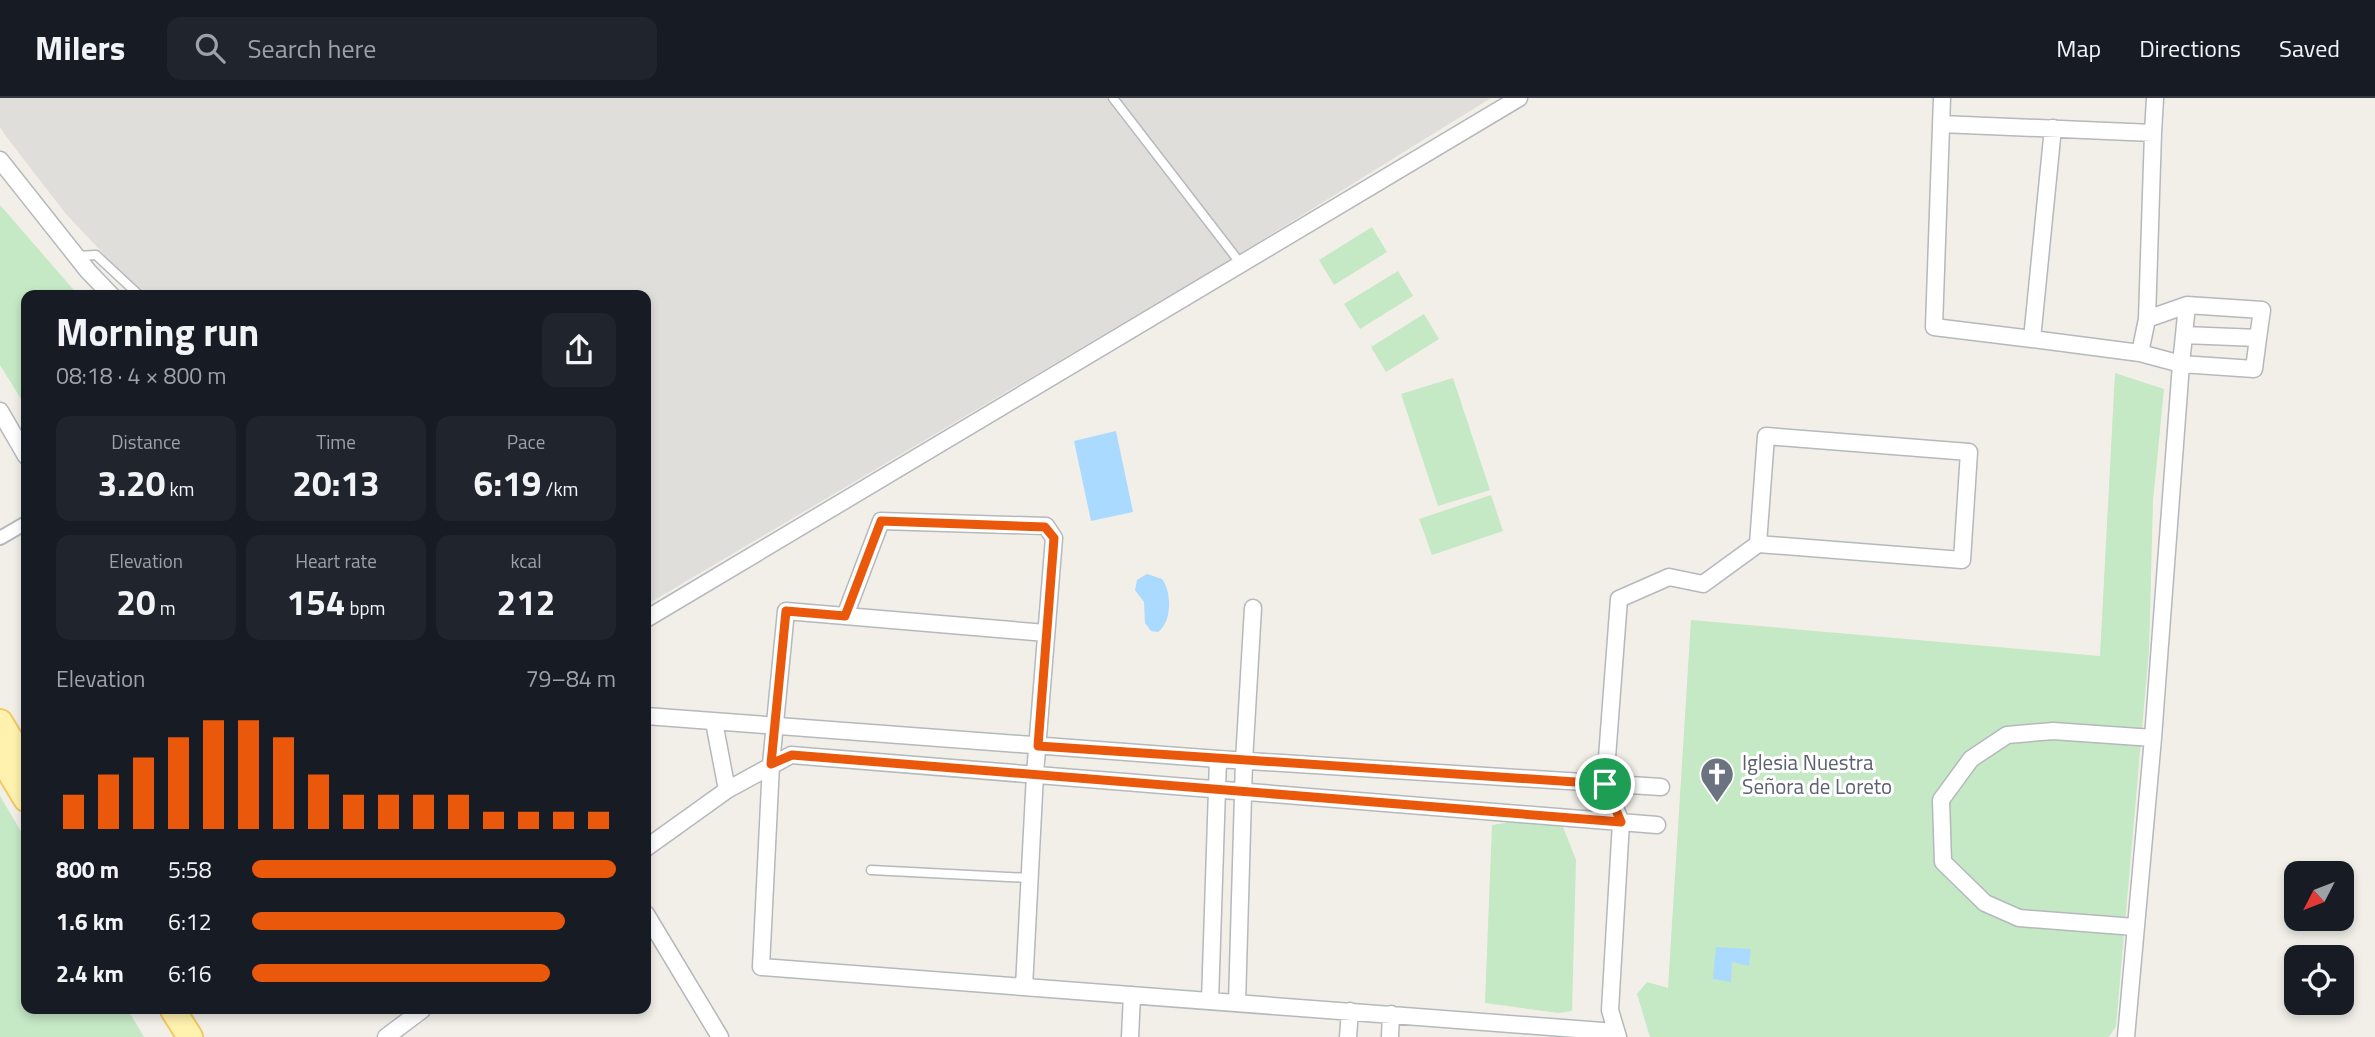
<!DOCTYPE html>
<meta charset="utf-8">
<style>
body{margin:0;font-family:"Titillium Web",sans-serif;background:#20242c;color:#f1f3f6;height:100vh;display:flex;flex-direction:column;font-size:26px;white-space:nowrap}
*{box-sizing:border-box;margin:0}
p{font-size:23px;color:#9ea1a6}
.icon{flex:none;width:38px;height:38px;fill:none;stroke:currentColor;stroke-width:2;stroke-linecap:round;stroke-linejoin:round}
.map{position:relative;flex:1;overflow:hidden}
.sheet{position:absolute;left:21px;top:192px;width:630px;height:724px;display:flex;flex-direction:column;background:#171b24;border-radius:14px;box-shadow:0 4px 10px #0003}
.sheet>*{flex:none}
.needle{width:46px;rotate:228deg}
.controls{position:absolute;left:2284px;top:763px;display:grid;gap:14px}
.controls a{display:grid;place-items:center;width:70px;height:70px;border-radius:14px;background:#171b24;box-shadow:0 4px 10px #0003;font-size:35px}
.pin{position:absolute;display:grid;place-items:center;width:60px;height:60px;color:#fff;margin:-30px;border:4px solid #fff;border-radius:50%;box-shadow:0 2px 7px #0007}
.round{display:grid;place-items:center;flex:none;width:74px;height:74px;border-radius:14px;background:#20242c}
.overview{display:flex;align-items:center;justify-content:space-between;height:119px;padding:0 35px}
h1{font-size:38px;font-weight:700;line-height:52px}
.stats{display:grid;grid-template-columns:repeat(3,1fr);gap:10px;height:119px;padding:7px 35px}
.stats div{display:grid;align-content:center;border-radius:14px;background:#20242c;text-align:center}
.stats b{font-size:35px;font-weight:700}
.stats small{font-size:19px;font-weight:400}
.stats p{font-size:19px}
.chart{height:196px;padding:14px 35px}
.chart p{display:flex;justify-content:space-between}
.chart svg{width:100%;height:126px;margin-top:7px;stroke:#ea580c;stroke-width:6}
ul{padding:0 35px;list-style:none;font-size:23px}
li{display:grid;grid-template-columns:112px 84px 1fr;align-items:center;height:52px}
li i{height:18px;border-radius:9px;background:#ea580c}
header{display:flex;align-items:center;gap:42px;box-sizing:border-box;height:98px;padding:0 35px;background:#171b24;border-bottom:2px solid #363941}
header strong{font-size:33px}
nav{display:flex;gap:38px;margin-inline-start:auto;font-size:24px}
.search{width:490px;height:63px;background:#20242c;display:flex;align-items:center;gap:18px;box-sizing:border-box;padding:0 24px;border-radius:14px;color:#9ea1a6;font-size:26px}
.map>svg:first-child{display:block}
.industrial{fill:#e0deda}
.green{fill:#c5e8c5}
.water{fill:#aadaff}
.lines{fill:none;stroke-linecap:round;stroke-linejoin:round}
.service-casing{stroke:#b5b8bc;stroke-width:11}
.pedestrian-casing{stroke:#b5b8bc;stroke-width:16}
.minor-casing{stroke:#b5b8bc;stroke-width:19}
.primary-casing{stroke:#f2c960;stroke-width:28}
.service{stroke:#fff;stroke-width:8}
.pedestrian{stroke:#fff;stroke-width:12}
.minor{stroke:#fff;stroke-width:16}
.primary{stroke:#fff2af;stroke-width:24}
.route-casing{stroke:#fff;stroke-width:14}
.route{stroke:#ea580c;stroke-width:9}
.labels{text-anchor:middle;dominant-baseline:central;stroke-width:6;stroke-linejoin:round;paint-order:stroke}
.worship-label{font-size:21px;fill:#5b616d;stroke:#fff;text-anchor:start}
</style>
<header>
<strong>Milers</strong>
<div class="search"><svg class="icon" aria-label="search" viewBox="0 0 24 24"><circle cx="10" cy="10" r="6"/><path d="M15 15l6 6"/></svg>Search here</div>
<nav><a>Map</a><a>Directions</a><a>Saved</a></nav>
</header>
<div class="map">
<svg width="2375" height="939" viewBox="0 0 2375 939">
<rect width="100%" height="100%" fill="#f1efe8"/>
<path class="industrial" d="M0,0H1491L1228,163L646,507V198H143L66,116L5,37L0,29Z"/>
<path class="green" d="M0,107L79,198H26V309L0,267Z
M1372,129L1387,154L1334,187L1319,162Z
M1398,173L1413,198L1360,231L1344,206Z
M1424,216L1439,241L1386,274L1371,249Z
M2115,275L2164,291L2153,403L2149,552L2116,928L2109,939H1650L1637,896L1647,884L1668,890L1691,522L2100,558Z
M1453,280L1490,392L1438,408L1401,296Z
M1491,397L1503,433L1432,457L1419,421Z
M0,698L26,742V912H128L144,939H0Z
M1551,718L1563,729L1576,762L1572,913L1558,915L1485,905L1492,727Z"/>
<path class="water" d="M1116,333L1133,414L1091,423L1074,343Z
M1147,476L1162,481C1172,494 1172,524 1158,534L1151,533L1145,525L1144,504L1135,492L1137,482Z
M1716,849L1751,851L1749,868L1732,864L1731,884L1713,881Z"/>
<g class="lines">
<g class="service-casing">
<path id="service" d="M1113,0L1241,166
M76,158L96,157L140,198
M871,772L1029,780"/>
</g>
<g class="pedestrian-casing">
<path id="pedestrian" d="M0,440L26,425"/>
</g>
<g class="minor-casing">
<path id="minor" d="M1942,0L1934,229L2032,241
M1941,26L2153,35L2147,221L2140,255
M2053,30L2032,241L2140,255L2181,266L2254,271L2258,240L2184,237L2181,266L2153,640
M2153,35L2155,0
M0,62L88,173L112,198
M2147,221L2187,207
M2184,237L2187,207L2262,212L2258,240
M0,313L26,358
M845,518L881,423L1046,428L1054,440L1035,676L1024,889
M646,521L1519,0
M1046,535L786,513L771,666L761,869L1616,934
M646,618L1218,661L1661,689
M714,624L727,692
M646,750L727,692L791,657L1657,727
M646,816L720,939
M1210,903L1218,661
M1237,905L1244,663L1253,510
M386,939L422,912
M1130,939L1132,897
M1348,939L1350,913
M1390,939L1391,916
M1618,939L1610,912L1621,724L1605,686L1619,501L1669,479L1703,486L1758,446L1962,462L1969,354L1766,338L1758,446
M2126,939L2153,640L2053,633L2007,637L1971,661L1941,702L1943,764L1985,805L2019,820L2135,829"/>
</g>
<g class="primary-casing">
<path id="primary" d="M0,624L26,667
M0,658L26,701
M173,912L190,939"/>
</g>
<use href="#service" class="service"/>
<use href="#pedestrian" class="pedestrian"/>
<use href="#minor" class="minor"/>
<use href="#primary" class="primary"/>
</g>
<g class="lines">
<g class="route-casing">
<path id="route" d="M881,423L1045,429L1054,440L1038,648L1605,686L1621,724L792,657L771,666L786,513L845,518Z"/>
</g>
<use href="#route" class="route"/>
</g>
<defs>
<g id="church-pin" transform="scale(1.75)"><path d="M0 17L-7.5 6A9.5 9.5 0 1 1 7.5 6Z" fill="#6b7280" stroke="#fff"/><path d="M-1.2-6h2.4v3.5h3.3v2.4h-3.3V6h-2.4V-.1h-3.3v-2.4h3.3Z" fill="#fff"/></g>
</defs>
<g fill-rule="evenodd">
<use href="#church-pin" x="1717" y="676"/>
</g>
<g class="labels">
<g class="worship-label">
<text x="1742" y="664">Iglesia Nuestra<tspan x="1742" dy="24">Señora de Loreto</tspan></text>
</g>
</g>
</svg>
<div class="controls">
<a><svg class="needle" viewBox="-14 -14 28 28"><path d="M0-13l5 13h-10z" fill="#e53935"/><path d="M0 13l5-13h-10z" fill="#9ea1a6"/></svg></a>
<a><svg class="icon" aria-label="locate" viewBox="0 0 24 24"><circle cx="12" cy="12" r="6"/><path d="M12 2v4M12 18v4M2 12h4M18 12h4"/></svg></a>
</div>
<div class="pin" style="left:1605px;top:686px;background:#1e9e55"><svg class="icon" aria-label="arrive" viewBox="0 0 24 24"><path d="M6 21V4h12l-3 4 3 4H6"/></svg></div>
<section class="sheet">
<div class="overview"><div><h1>Morning run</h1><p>08:18 · 4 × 800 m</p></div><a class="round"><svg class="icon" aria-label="share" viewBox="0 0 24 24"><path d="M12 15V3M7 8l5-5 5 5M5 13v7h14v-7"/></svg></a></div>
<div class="stats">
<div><p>Distance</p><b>3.20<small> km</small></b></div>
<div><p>Time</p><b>20:13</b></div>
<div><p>Pace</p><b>6:19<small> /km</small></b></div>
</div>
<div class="stats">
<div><p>Elevation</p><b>20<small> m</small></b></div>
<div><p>Heart rate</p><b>154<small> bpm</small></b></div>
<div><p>kcal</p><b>212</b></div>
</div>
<div class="chart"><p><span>Elevation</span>79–84 m</p>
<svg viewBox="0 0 160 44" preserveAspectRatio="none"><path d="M5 44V32M15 44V25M25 44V19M35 44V12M45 44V6M55 44V6M65 44V12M75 44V25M85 44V32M95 44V32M105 44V32M115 44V32M125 44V38M135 44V38M145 44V38M155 44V38"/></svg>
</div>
<ul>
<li><b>800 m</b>5:58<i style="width:100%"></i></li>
<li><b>1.6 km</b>6:12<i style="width:86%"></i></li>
<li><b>2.4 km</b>6:16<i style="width:82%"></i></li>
</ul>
</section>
</div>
